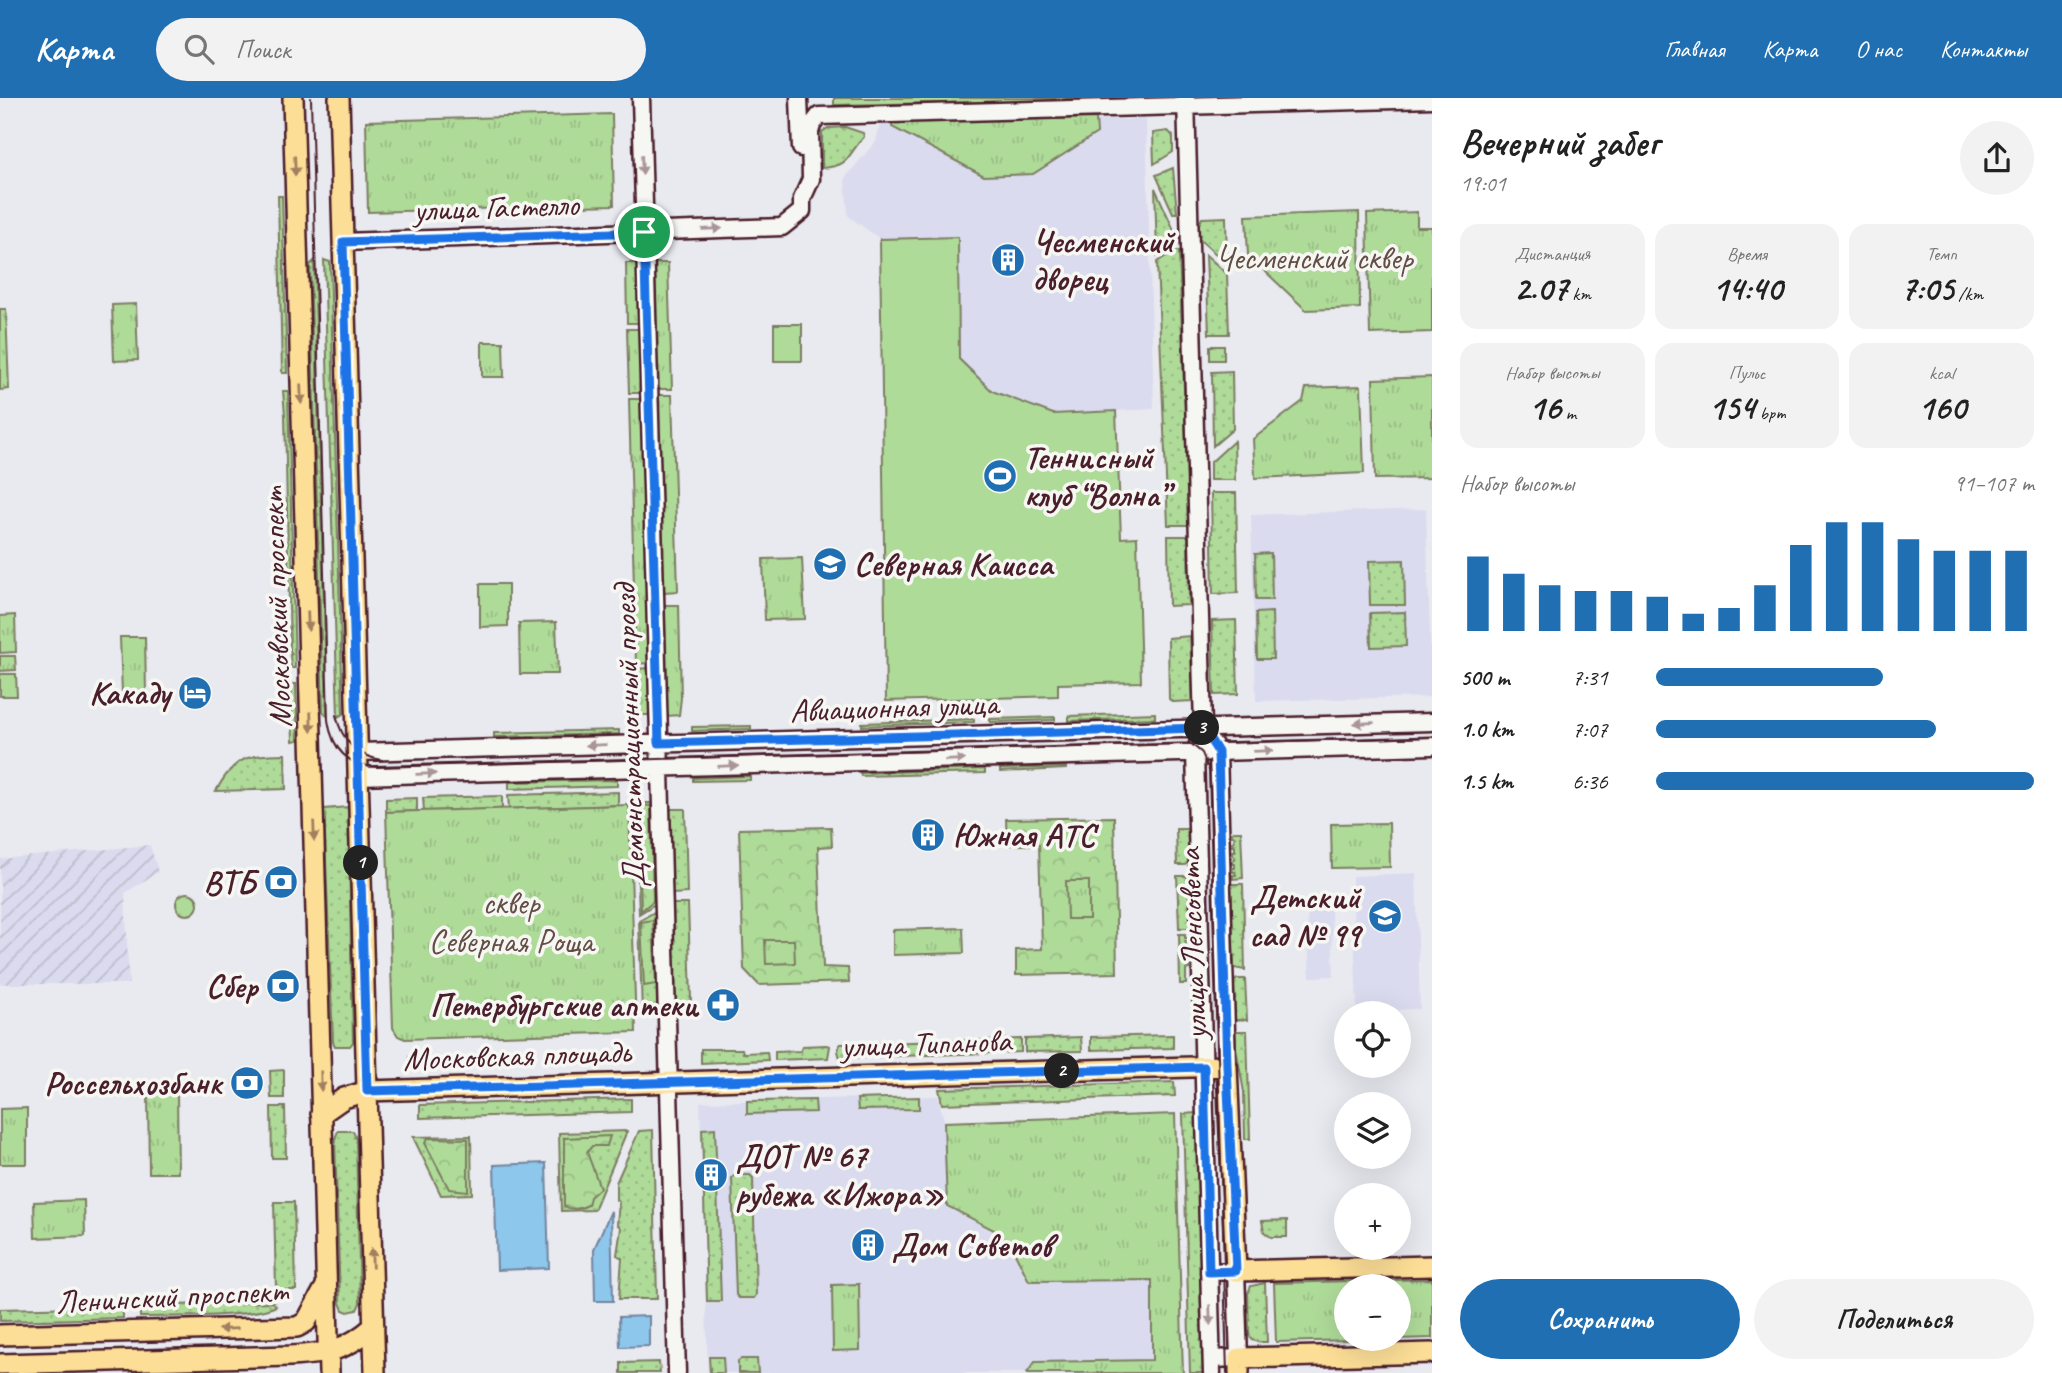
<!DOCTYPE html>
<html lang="ru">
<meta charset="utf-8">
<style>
body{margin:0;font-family:Caveat,sans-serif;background:#f2f2f2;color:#222;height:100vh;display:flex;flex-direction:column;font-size:26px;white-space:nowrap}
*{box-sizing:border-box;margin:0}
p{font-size:23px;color:#767676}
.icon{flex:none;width:38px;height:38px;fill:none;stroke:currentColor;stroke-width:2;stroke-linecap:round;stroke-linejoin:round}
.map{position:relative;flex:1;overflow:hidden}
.side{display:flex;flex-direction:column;background:#fff;width:630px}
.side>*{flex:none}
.fabs{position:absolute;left:1334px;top:903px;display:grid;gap:14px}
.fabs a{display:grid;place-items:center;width:77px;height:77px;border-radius:50%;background:#fff;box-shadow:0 7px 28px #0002;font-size:35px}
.pin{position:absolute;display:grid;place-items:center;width:60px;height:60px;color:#fff;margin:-30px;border:4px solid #fff;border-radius:50%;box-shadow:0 2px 7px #0007}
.km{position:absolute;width:35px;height:35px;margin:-18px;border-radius:50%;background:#222;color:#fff;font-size:19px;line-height:35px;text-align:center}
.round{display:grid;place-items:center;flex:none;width:74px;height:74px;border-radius:37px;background:#f2f2f2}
.summary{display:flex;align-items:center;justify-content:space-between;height:119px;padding:0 28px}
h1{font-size:38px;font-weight:800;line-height:52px}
.metrics{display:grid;grid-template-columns:repeat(3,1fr);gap:10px;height:119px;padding:7px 28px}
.metrics div{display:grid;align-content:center;border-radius:18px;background:#f2f2f2;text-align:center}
.metrics b{font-size:35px;font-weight:800}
.metrics small{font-size:19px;font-weight:400}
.metrics p{font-size:19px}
.chart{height:196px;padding:14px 28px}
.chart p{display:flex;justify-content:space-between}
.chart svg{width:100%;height:126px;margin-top:7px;stroke:#1f6fb2;stroke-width:6}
.button{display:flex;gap:14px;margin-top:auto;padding:14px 28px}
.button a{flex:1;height:80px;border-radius:42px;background:#1f6fb2;color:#fff;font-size:28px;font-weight:800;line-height:80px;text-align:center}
.button a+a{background:#f2f2f2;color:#222}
ul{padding:0 28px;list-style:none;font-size:23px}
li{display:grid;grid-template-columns:112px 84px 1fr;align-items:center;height:52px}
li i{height:18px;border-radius:9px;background:#1f6fb2}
header{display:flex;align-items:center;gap:42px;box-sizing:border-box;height:98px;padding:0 35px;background:#1f6fb2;color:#fff}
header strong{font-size:33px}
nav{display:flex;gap:38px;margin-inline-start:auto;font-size:24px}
.search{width:490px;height:63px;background:#f2f2f2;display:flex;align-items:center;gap:18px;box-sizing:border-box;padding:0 24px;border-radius:38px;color:#767676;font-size:26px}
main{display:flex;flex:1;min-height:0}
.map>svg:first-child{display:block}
.built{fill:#dadbee}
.industrial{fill:url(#industrial-furrows)}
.grass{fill:url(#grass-dots);stroke:#7c7d62;stroke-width:2}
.forest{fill:url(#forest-crowns);stroke:#7c7d62;stroke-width:2}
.park{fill:url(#park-tufts);stroke:#7c7d62;stroke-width:2}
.pitch{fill:#afdb99;stroke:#7c7d62;stroke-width:2}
.water{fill:#8dc7ec;stroke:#72849f;stroke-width:2}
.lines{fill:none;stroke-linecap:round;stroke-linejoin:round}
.minor-casing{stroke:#4a1f2b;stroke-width:21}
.major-casing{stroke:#4a1f2b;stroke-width:24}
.minor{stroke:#f6f6f2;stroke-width:16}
.major{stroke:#fcde96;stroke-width:19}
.tram{stroke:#4a1f2b;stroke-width:2}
.oneway{fill:#a99598}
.oneway2{fill:#a37e60}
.route-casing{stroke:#fff;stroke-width:14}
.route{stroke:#1a73e8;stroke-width:9}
.labels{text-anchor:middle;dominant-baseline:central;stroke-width:7;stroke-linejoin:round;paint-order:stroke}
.street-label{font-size:33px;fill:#4a1f2b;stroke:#f6f6f2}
.poi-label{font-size:33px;font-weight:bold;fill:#4a1f2b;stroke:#f6f6f2;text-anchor:start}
.park-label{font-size:33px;fill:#634e46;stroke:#f6f6f2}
</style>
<header>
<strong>Карта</strong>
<div class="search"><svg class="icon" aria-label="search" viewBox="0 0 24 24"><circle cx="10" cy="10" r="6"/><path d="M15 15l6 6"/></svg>Поиск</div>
<nav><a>Главная</a><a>Карта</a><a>О нас</a><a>Контакты</a></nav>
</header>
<main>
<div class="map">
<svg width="1432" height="1275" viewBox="0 0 1432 1275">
<defs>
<pattern id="industrial-furrows" width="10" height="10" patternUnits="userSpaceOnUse" patternTransform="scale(1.75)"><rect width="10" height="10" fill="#dadbee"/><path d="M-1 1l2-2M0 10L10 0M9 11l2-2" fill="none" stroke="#bdbccc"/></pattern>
<pattern id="grass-dots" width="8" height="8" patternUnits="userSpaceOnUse" patternTransform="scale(1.75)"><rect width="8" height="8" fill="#afdb99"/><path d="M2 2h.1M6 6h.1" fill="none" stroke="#98bc84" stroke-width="1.8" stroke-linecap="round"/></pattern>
<pattern id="forest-crowns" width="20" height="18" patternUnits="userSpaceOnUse" patternTransform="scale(1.75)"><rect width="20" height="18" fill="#afdb99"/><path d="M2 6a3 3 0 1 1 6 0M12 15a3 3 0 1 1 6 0" fill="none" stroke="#98bc84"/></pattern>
<pattern id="park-tufts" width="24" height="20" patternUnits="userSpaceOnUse" patternTransform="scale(1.75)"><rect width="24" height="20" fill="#afdb99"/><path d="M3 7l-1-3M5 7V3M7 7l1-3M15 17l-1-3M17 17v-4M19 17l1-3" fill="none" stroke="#98bc84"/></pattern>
</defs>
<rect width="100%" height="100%" fill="#e9eaf0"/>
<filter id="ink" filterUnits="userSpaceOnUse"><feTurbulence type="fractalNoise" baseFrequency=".0143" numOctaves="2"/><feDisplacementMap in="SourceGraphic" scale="14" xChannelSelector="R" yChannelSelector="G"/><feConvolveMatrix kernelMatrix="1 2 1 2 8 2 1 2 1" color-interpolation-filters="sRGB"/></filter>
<g filter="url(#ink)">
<path class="built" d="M1146,21L1154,311L1053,316L992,293L959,260L958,139L880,141L848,118L845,80L876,43L880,26Z
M1426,411L1432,599L1256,603L1251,417Z
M1416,775L1420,911L1357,913L1352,778Z
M1331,810L1334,878L1310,879L1307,812Z
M938,998L944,1022L946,1109L993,1133L1013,1153L1028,1184L1151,1183L1152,1261L1034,1263L1027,1275H708L700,1004Z"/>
<path class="industrial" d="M150,747L158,774L125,795L129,886H0V761Z"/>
<path class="grass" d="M845,29L863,35L864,39C846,57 852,68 822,70V34L828,30Z
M1168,33L1173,38V54L1154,66L1153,35Z
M1173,70L1177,115H1173L1156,77Z
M1155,90L1173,130V146L1157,157Z
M278,98H282L287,275H282Z
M1226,119L1227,166L1199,141V126L1202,120Z
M1174,153H1179L1189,427H1168L1157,164Z
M1206,157L1227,176L1229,236H1209Z
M324,162L330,164L343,616L338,619Z
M314,163L327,618L323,613L310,167Z
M1224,248V262H1210V248Z
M1232,273L1233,331L1213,348L1212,274Z
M283,293H288L295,570H291L290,556H292L290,553L285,317Z
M1234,343L1235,382H1210V365Z
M1211,395H1236L1238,495L1213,496Z
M1168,438H1188L1189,507L1169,508Z
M1271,455L1272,502H1256L1255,456Z
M1404,462L1405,507H1370L1369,463Z
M1272,514L1273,561H1257L1256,515Z
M1405,514L1406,548L1371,549L1370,515Z
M1236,522L1238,596L1214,597L1212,523Z
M1190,538L1193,603L1173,604L1169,601L1168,540Z
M291,586H296L298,642L293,643Z
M1155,615V620L1069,623V618Z
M1055,619V622L991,624L989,621Z
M974,621V624L862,628V625Z
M751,628V631L692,633V629Z
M619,632V636L494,639V635Z
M285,656L286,691L216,693C235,658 247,657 285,656Z
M1066,669V671L1000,674V671Z
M985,671V675L861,678L860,675Z
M750,678V682L693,683V680Z
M617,682V688L509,691V684Z
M618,694V707L509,711L508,697Z
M502,698V711L424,713L423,700Z
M417,700V713L386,714V701Z
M635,705H653L655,806L639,816Z
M348,709L353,944L350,948H335L333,944L324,711Z
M670,711H685L687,795L672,796Z
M1176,731H1188V764L1185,767H1177Z
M1234,733H1241L1243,780L1233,781V777H1236L1235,774H1233L1232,770H1235V766H1232V763L1235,762L1232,753H1235V748H1232L1235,738H1232L1231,735Z
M1177,778H1186L1189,780L1191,830H1179Z
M1231,786H1243L1245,872L1234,870Z
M672,806H688L691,901L685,913L676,915Z
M656,813L658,915H642L639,823Z
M1179,836H1185V840H1188V843H1185L1188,852L1186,853V858L1189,859V862H1186V867L1189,868V871L1186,872V886H1180Z
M1237,881H1245L1247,922H1235L1234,884Z
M1235,933H1247L1250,1041H1245L1244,994L1236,950Z
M1173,937V950L1091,952V939Z
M1081,939L1082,953L1025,954V941Z
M1021,941V954L840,960L838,953L840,946Z
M826,947L830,948L828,960L775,962V954L801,953L802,948Z
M701,951H742L743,955L767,954L768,962L701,965Z
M409,959H425L437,968H409Z
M284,972V1000H271L270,973Z
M1174,984L1175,998L942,1006L939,991Z
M919,999V1011L858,1012L857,1001Z
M631,1001V1014L420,1020V1007Z
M815,1002L816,1014L747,1016V1003Z
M271,1009H285L286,1060H272Z
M1196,1015L1203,1275H1190L1183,1016Z
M715,1030L721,1203H707L702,1031Z
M653,1032L657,1201H619L622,1160L617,1157L621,1130L617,1126L619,1104L616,1102V1085L639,1033Z
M338,1033H353L356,1041L360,1205L357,1212L348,1214L343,1212L340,1205L335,1041Z
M627,1033L594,1112L561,1113L559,1035Z
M471,1038L472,1096L441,1097L413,1039Z
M735,1077H750L753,1080L756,1197L754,1200H739L736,1197L732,1080Z
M274,1104H294L296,1192H276Z
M1287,1122V1139H1271L1264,1134L1262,1123Z
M1265,1185L1267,1244C1259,1244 1252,1245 1249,1236L1248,1195L1251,1188Z
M273,1204L276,1208C254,1220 169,1218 140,1219V1208Z
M123,1208V1220L0,1223V1211Z
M709,1259H723L724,1275H710Z
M741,1261H757L758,1275H738V1263Z
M659,1264L660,1275H621V1265Z"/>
<path class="forest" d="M638,707L651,708L653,803L641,813Z
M1114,719L1117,875L1016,877V852L1042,851L1039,747H1007L1006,721Z
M831,729L832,748L818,749L823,869L848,870L849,884L759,887L744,871L739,731Z
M653,822L656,886L644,888L641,824Z
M610,1038L607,1048H592L587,1054L600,1090L590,1099L588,1107C580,1111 572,1113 564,1108V1040Z
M428,1040L468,1041V1093L449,1091L425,1045Z"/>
<path class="park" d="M834,0H1159V1L834,7Z
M612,16L614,107L368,114L366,23Z
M1096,20L1097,35L1033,76L984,78L892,29V24Z
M1359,114L1360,210L1306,212L1248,157L1246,118Z
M1417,114V129H1432V234L1370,236L1367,116Z
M626,165H637L639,225H627Z
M654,165H668L672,291H658Z
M136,206L138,262L114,263L112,207Z
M0,211H6L9,291L0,292Z
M627,231H639L641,295H629Z
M482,244H503L504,279H482Z
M1432,279V380L1375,381L1373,281Z
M1361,288L1364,375L1255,380L1253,341L1303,303L1306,290Z
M658,297H672L678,493L664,494Z
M629,301H641L648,565L636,566Z
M802,460L805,521L765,522L763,461Z
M508,486V528L480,529V486Z
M664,507H679L681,600L679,617L667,618Z
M15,517L16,554L0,555V518Z
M556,524L558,576H520L519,525Z
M120,539H145L146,595L122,596Z
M0,558H15L16,572L0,573Z
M648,570L650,617H637L636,571Z
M0,576H16L17,598H0Z
M629,707L636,934L405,941L398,938L393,930L386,714Z
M1389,725L1390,769L1332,770L1331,726Z
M1066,783H1089V821H1067Z
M176 806a11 11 0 1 1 22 0a11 11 0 1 1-22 0Z
M963,830L964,855L893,857V832Z
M765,842H794L795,865L766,866Z
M148,995H177L178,1075H149Z
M27,1010V1066H0V1011Z
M1175,1016L1183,1275H1027L1035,1264L1152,1262V1182L1029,1183L1014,1153L994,1132L947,1108L944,1024Z
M84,1102L85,1138L35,1140L34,1104Z
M1432,1181V1240L1398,1241V1188H1346V1241H1390L1276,1244L1274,1185Z
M859,1186L860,1252L833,1253L832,1187Z"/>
<path class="pitch" d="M958,139L959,261L992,293L1053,316L1116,313L1121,440L1137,439L1141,584L1058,586V598L886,603L880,141Z
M774,226H802V263H774Z"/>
<path class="water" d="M546,1065L549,1170L497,1172L494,1067Z
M611,1113L613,1203H595L594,1151Z
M649,1218V1248L620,1249L619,1219Z"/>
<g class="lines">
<g class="minor-casing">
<path id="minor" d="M641,0L677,1275
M799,0L801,50
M1186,0L1203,630L1195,655L1212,1275
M343,144L782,129L802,113V101L811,81L810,34L812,27L819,18L1432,1
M1214,647L1218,654L1227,968
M358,654L1432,624
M358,678L1432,648
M1209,1174L1236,1173L1239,1260L1212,1261"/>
</g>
<g class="major-casing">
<path id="major" d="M293,0L329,1275
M339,0L375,1275
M321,1016L344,1000L367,993L1227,968L1236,1173L1432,1168
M0,1237L297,1229L306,1224L326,1188
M0,1266L290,1258C326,1256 346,1253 374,1228
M1239,1275V1260L1432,1255"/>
</g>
<use href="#minor" class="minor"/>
<use href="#major" class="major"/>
<path class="tram" d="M311,0L328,622C332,651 347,668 377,669L1432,639
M336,617C342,643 356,658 382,662
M1189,644L1202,655L1210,675L1227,1275"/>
</g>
<defs><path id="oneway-solid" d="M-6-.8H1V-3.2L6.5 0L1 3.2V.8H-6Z" transform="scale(1.75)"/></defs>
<g class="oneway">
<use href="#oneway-solid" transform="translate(642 67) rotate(88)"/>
<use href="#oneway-solid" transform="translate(712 131) rotate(-2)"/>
<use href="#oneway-solid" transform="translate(1364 625) rotate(178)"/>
<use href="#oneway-solid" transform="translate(596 647) rotate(178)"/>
<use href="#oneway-solid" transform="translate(1263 653) rotate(-2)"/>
<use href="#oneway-solid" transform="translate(955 662) rotate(-2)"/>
<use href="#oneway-solid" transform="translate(728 668) rotate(-2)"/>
<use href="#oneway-solid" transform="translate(426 676) rotate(-2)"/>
<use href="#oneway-solid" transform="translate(1210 1217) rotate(88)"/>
</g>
<g class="oneway2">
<use href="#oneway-solid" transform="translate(295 68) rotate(88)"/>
<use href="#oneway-solid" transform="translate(301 296) rotate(88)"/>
<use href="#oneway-solid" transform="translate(308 523) rotate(88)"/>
<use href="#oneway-solid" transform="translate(311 624) rotate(88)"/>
<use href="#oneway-solid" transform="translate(314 733) rotate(88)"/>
<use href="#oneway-solid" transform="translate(321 983) rotate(89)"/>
<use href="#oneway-solid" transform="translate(372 1160) rotate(-92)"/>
<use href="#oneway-solid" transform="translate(228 1231) rotate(178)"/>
</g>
</g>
<g class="lines" filter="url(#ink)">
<g class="route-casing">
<path id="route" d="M644,134L659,645L1203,630L1218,654L1227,968L1236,1173L1209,1174L1204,969L367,993L343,144Z"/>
</g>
<use href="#route" class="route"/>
</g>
<defs>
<g id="building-disc" transform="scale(1.75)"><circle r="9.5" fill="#1f6fb2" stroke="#f6f6f2"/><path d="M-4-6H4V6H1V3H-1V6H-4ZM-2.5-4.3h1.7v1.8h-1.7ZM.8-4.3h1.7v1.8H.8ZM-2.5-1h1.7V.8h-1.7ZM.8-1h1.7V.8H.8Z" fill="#fff"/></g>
<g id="stadium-disc" transform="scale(1.75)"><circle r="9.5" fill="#1f6fb2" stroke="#f6f6f2"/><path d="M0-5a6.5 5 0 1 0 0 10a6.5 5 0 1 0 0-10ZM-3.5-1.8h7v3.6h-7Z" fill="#fff"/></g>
<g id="school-disc" transform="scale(1.75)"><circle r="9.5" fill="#1f6fb2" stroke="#f6f6f2"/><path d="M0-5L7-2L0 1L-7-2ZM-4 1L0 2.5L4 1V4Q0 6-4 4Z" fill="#fff"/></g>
<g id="hotel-disc" transform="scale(1.75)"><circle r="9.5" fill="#1f6fb2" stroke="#f6f6f2"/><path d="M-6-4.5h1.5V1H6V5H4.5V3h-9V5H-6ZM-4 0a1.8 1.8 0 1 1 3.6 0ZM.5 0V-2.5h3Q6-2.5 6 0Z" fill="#fff"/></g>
<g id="bank-disc" transform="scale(1.75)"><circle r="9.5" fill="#1f6fb2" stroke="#f6f6f2"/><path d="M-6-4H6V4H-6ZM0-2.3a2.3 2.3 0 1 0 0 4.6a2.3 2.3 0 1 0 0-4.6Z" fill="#fff"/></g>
<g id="pharmacy-disc" transform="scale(1.75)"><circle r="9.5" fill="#1f6fb2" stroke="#f6f6f2"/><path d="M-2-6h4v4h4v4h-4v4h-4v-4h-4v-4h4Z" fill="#fff"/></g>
</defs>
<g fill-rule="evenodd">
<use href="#building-disc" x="1008" y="162"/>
<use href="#stadium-disc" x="1000" y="378"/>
<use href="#school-disc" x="830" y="466"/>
<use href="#hotel-disc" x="195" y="595"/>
<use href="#building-disc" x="928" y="737"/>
<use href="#bank-disc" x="281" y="784"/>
<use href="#school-disc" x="1385" y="818"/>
<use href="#bank-disc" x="283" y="888"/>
<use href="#pharmacy-disc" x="723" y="907"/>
<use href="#bank-disc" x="247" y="985"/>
<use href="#building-disc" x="711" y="1077"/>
<use href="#building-disc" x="868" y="1147"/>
</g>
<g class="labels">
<g class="street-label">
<text transform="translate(496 109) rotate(-2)">улица Гастелло</text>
<text transform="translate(276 509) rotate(-92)">Московский проспект</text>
<text transform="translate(894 609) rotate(-2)">Авиационная улица</text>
<text transform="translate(629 638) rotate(-92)">Демонстрационный проезд</text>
<text transform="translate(1192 846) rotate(-92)">улица Ленсовета</text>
<text transform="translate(926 945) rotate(-2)">улица Типанова</text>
<text transform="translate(517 957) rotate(-2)">Московская площадь</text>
<text transform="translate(172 1198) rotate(-3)">Ленинский проспект</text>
</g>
<g class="poi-label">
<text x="1032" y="143">Чесменский<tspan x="1032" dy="38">дворец</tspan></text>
<text x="1024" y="359">Теннисный<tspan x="1024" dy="38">клуб “Волна”</tspan></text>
<text x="854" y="466">Северная Каисса</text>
<text x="170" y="595" text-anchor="end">Какаду</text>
<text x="953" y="737">Южная АТС</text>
<text x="256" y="784" text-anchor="end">ВТБ</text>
<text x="1360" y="799" text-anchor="end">Детский<tspan x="1360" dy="38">сад № 99</tspan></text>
<text x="258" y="888" text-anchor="end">Сбер</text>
<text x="698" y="907" text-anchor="end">Петербургские аптеки</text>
<text x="222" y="985" text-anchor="end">Россельхозбанк</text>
<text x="736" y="1058">ДОТ № 67<tspan x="736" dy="38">рубежа «Ижора»</tspan></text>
<text x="892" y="1147">Дом Советов</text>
</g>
<g class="park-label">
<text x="1314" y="160">Чесменский сквер</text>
<text x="511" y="805">сквер<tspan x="511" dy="38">Северная Роща</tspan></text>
</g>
</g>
</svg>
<div class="fabs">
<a><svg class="icon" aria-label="locate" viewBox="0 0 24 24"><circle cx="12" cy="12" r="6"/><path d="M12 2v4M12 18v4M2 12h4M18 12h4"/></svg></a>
<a><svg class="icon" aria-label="layers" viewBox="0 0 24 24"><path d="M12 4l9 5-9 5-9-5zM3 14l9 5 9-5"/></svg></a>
<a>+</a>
<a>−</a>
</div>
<div class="pin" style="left:644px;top:134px;background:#1e9e55"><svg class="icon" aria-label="arrive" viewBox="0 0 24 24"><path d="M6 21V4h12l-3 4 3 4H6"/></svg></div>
<b class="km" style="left:361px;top:765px">1</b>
<b class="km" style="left:1062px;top:973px">2</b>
<b class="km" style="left:1202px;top:630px">3</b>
</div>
<section class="side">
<div class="summary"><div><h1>Вечерний забег</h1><p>19:01</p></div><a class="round"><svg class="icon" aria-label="share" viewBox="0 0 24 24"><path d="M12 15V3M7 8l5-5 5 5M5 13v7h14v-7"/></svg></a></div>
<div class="metrics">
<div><p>Дистанция</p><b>2.07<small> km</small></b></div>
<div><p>Время</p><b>14:40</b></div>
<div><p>Темп</p><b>7:05<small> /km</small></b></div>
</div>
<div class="metrics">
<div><p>Набор высоты</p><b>16<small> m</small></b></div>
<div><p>Пульс</p><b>154<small> bpm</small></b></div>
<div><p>kcal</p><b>160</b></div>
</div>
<div class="chart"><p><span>Набор высоты</span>91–107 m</p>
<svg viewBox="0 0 160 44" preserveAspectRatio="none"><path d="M5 44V18M15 44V24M25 44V28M35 44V30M45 44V30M55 44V32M65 44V38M75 44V36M85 44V28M95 44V14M105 44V6M115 44V6M125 44V12M135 44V16M145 44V16M155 44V16"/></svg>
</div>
<ul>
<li><b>500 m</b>7:31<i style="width:60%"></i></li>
<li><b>1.0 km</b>7:07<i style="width:74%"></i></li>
<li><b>1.5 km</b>6:36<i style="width:100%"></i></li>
</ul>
<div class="button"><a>Сохранить</a><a>Поделиться</a></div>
</section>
</main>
